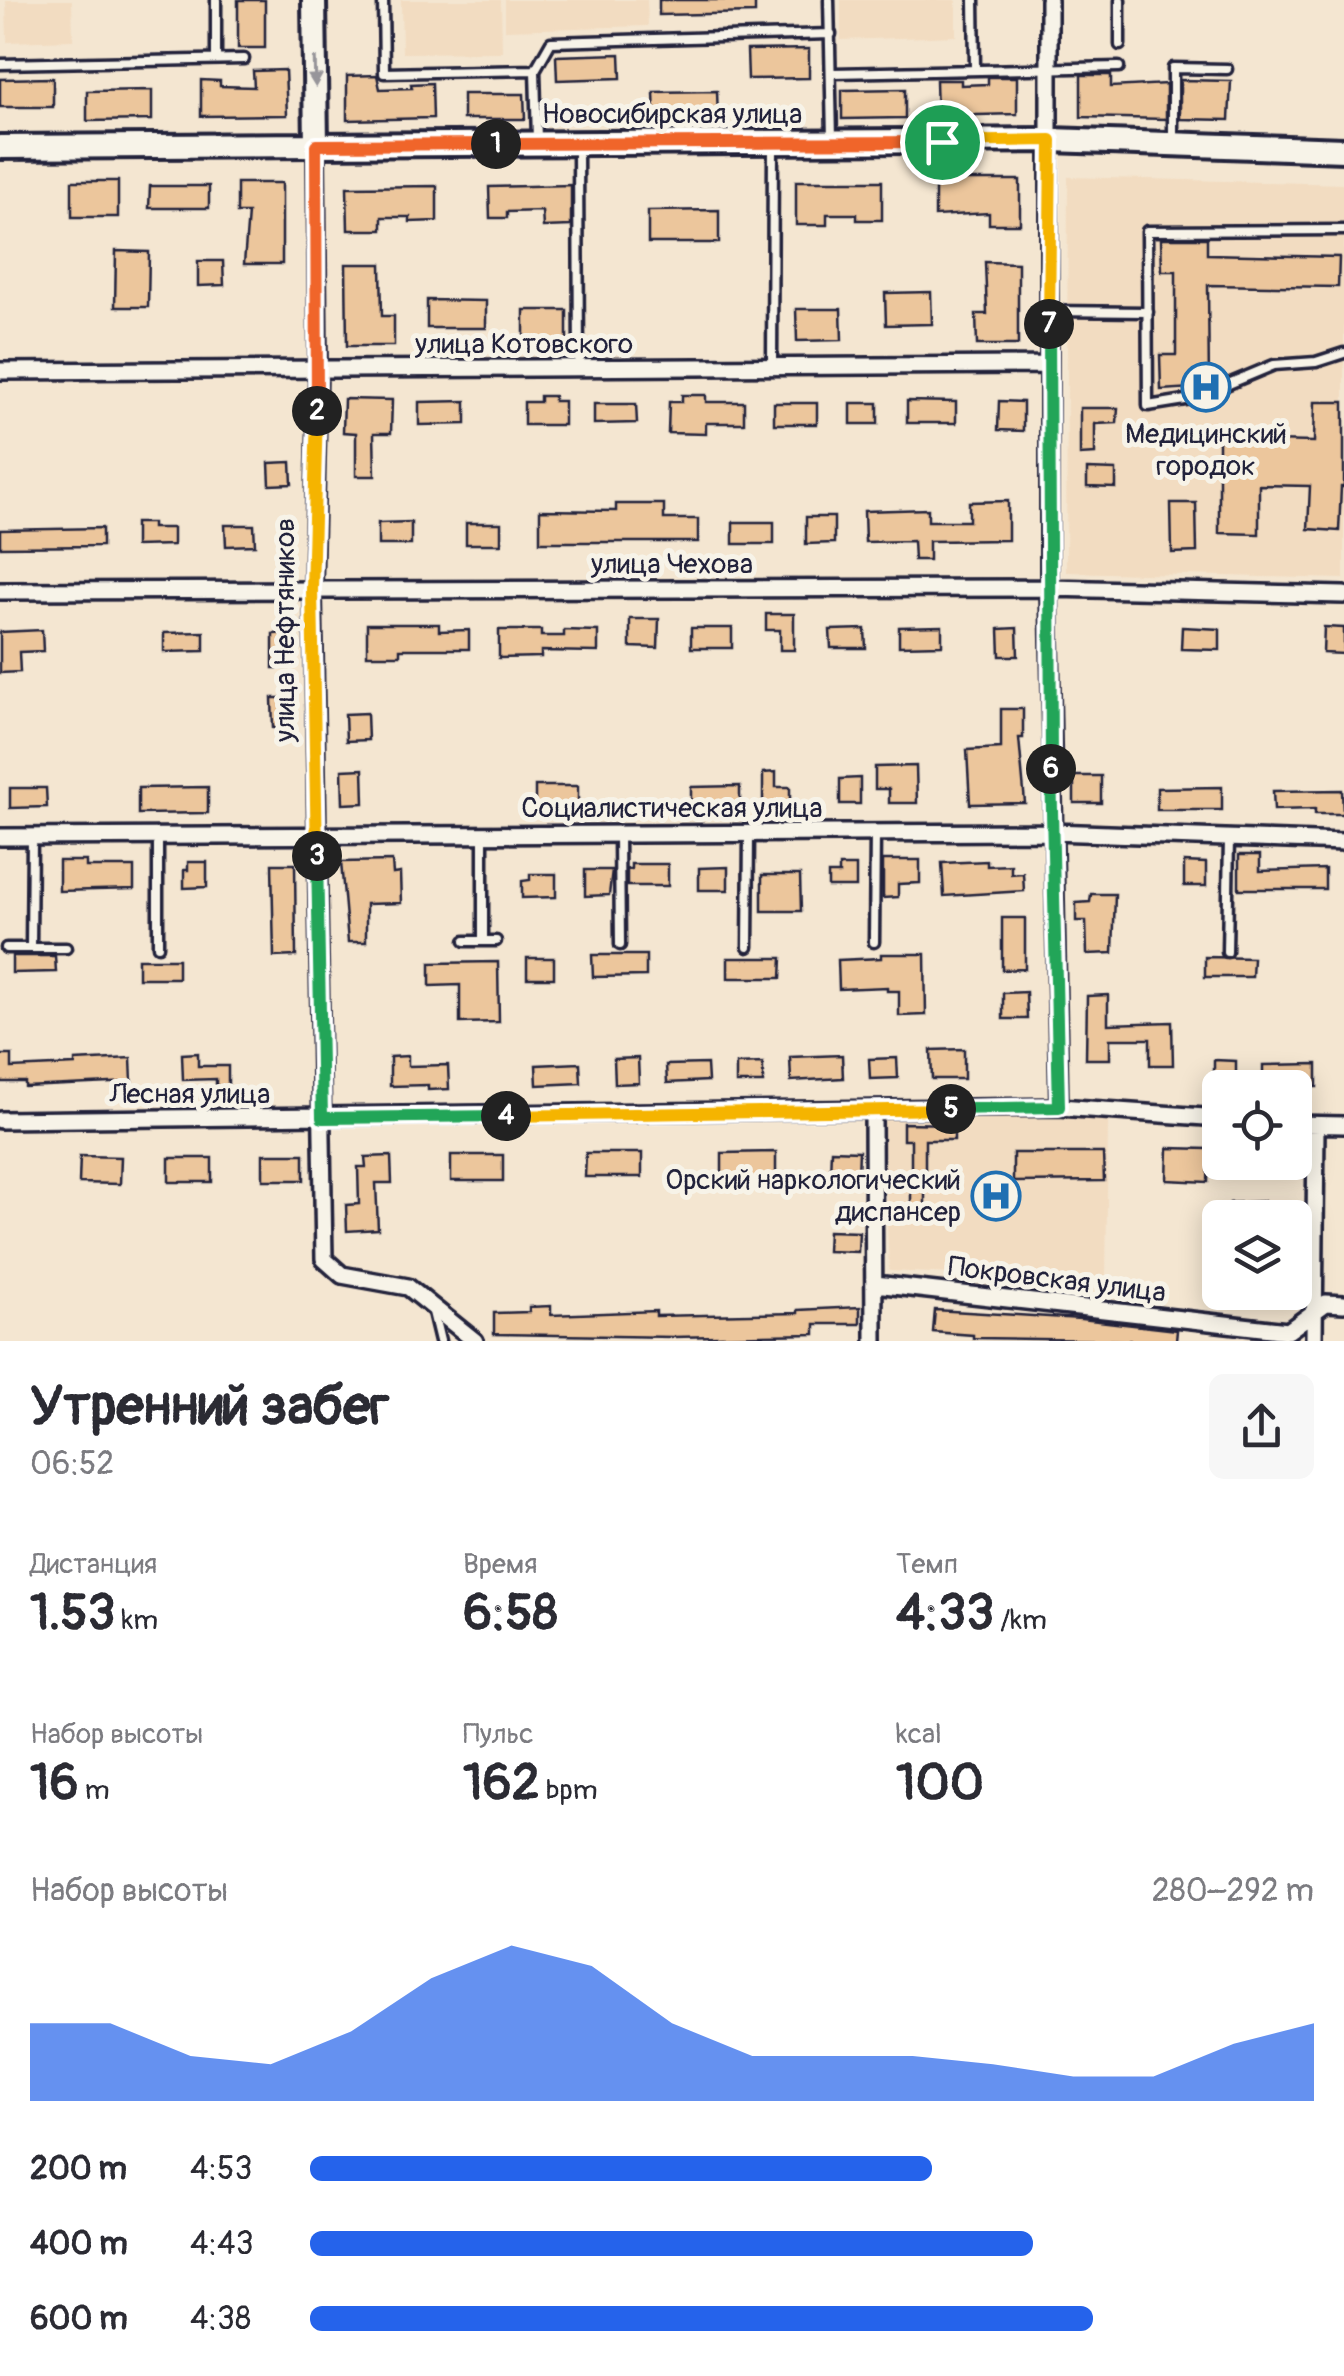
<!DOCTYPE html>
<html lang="ru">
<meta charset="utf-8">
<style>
body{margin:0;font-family:Pangolin,sans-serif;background:#f7f7f7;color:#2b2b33;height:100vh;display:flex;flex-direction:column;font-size:38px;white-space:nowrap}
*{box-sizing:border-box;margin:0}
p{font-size:32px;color:#7c7c81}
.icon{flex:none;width:55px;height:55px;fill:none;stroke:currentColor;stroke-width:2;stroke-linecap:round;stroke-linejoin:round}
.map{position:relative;height:1341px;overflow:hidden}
.side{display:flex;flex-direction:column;background:#fff;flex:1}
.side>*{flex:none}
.controls{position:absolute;left:1202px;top:1070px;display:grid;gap:20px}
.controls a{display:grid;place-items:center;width:110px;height:110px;border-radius:15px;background:#fff;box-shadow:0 5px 25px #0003;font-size:50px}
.pin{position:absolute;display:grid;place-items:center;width:85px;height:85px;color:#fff;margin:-42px;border:5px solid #fff;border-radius:50%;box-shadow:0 2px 10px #0007}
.km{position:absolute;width:50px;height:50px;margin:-25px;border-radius:50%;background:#222;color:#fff;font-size:28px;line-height:50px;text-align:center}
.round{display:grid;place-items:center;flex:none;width:105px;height:105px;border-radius:15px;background:#f7f7f7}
.head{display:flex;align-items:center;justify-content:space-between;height:170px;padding:0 30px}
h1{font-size:55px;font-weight:800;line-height:75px}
.metrics{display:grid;grid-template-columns:repeat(3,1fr);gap:15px;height:170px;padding:10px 30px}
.metrics div{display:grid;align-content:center}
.metrics b{font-size:50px;font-weight:800}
.metrics small{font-size:28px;font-weight:400}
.metrics p{font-size:28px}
.chart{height:280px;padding:20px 30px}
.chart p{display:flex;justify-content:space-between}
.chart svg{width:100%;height:180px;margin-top:10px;fill:#2563eb;opacity:.7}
ul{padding:0 30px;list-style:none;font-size:32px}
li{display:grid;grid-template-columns:160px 120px 1fr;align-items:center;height:75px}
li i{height:25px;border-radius:12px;background:#2563eb}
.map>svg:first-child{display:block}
.built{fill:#f2dcc1}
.building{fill:#ecc69c;stroke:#22223b;stroke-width:2.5}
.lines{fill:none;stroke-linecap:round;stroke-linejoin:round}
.service-casing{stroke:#22223b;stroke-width:15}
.minor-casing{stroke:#22223b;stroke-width:22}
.secondary-casing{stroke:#22223b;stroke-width:30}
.service{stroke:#f7f3e8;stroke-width:8}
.minor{stroke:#f7f3e8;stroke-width:15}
.secondary{stroke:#f7f3e8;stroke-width:22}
.oneway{fill:#97959a}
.split-1-casing{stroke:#fff;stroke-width:20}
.split-2-casing{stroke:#fff;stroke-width:20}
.split-3-casing{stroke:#fff;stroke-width:20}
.split-4-casing{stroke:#fff;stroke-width:20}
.split-5-casing{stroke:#fff;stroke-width:20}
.split-6-casing{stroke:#fff;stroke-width:20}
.split-7-casing{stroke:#fff;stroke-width:20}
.split-8-casing{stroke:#fff;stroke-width:20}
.split-1{stroke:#f0652b;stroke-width:12}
.split-2{stroke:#f0652b;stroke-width:12}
.split-3{stroke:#f5b400;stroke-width:12}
.split-4{stroke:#22a559;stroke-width:12}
.split-5{stroke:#f5b400;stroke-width:12}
.split-6{stroke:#22a559;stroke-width:12}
.split-7{stroke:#22a559;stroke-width:12}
.split-8{stroke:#f5b400;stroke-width:12}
.labels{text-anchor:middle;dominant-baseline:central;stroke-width:10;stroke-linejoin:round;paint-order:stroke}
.street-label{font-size:28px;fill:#22223b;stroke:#f7f3e8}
.poi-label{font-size:28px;fill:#22223b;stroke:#f7f3e8}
</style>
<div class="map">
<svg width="1344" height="1341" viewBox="0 0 1344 1341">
<rect width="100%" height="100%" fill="#f4e6d1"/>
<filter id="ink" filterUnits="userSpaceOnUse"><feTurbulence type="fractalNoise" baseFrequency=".01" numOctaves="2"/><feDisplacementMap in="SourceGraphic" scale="20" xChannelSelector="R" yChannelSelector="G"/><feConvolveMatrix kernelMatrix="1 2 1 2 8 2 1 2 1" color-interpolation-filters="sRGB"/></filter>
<g filter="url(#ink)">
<path class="built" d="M6,0H72L73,40L7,42Z
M401,0H501L502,52L402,53Z
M505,0H647L648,26L505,30Z
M841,0H956V36L841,40Z
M1068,177L1344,184V579L1066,572Z
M1058,1110L1108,1121L1106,1281L889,1271L883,1114Z"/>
<path class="building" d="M238,0H265V48H238Z
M659,0H755V13L659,15Z
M809,49V78L748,79L747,50Z
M620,54L621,78L557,80L556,56Z
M285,70L287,115L201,116V80L220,81V86L254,87L253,71Z
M377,75L380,89L412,88L411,84L432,83L433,118L347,120V76Z
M1081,75H1111V87L1166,84V119L1081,117Z
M988,77H1017V114L937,116L936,80H961V85L988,84Z
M53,78V107H0V79Z
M1180,80L1231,81L1229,120L1180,119Z
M905,89V118L842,119V90Z
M152,90V120L87,121V91Z
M717,91L718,118L655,120L654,92Z
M463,94H524L525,119H463Z
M935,180H1020V224H989V213L935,216Z
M72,181H118V217H72Z
M796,181H882V220H857V214H827V225H796Z
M237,183H282V264H244L248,213H237Z
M571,185V226L543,227L542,211L507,212V218H490L489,187Z
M150,186H209V208H149Z
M437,186V221L410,222V217H382V230H348L347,187Z
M719,210V243H648V211Z
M1161,238H1207V254L1339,257L1338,287L1208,285L1209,387L1161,390L1160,355H1176V271H1162Z
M116,251L149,252L148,307H115Z
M198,261H223L224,285L198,286Z
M985,262L1018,263V345H977L976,314H987Z
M346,264H381L382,316H394V346H347Z
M931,292L932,324L886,325L885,293Z
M427,300L486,301V328H427Z
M796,309H841L842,340L797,341Z
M524,310H567V344H524Z
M682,395H706V402H744V423H706V434L668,433L669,402H682Z
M540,396H554V401H564V425H524V402H540Z
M344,399L392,400L391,433H374L375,476H356V433L343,432Z
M466,401V424L419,425V402Z
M907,401L956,402V423H907Z
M999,401L1023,402V431L998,430Z
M1315,402H1344V487H1341L1339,531L1308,529L1310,486L1259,485V534L1219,533V440L1314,442Z
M774,403H817V424H774Z
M851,403H878V424H851Z
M594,404H636L637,423L594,424Z
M1080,408H1118L1117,423L1095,424V454L1080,455Z
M291,462L292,484L270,485L269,463Z
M1087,469L1116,470V488L1087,487Z
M1008,501V540L929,541V560H914L913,541L865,542L864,511L928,509V521H969V502Z
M1171,503H1196L1197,552L1172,553Z
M616,504H664V519H698V542H540V510L616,511Z
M806,517H834V543L806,544Z
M411,522V545H378V523Z
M733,522H774V544H733Z
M135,523H152V528H173V545L135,546Z
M466,523H501V544H466Z
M225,525H254L255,545L226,546Z
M102,528V546L0,547V530Z
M766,614H794V650H780V630H766Z
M630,619H659L658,648L630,647Z
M367,624H439V631L469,630V649H400V655H367Z
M942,626V645L899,646V627Z
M1182,627L1220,629V650L1181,649Z
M1324,627L1344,628V654L1323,653Z
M691,628H732V648H691Z
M1017,628L1018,656H1000L999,629Z
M865,629L866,648H831L830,630Z
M42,630L43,651L19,652L20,672L0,673V632Z
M499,630H541V636H564V630L598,631V652L541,651V657L499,658Z
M204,632V651L164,652V633Z
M289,633L290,668H273V634Z
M272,698H291L292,727L273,728Z
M1001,709H1023V738H1019L1025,803L970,804L967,750L1001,748Z
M367,713L368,740L346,741L345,714Z
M916,766L917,803H889V789H875V767Z
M363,769L364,803L343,804L342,770Z
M776,772V787H790V804H763V773Z
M1074,776H1101V803H1074Z
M860,778V804H840V779Z
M535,786H578V805H535Z
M740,786V805L691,806V787Z
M208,787V813L138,814V788Z
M1222,787V810H1157V788Z
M10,788H46L47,807L10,808Z
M1342,790L1343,814H1315V809L1274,810L1273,791Z
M1239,855H1260V871L1325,869V889H1239Z
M883,860H920V883L898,884V897L883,898Z
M59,861H86V867H134V889L59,891Z
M392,861L393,874L400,873L401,903L366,904V942H348L341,862Z
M987,861V866L1011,865V874L1023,873L1024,891L944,896L942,863Z
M188,862H207V887L184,888V870H188Z
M1184,862L1206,863V886H1184Z
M272,864H295L296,956L274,957Z
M631,864H668V886H627V869H631Z
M839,866H856V887H828V874H839Z
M728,867V890H699V868Z
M585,870H612L609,895L585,896Z
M530,874H556V897L522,898V881L530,880Z
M762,875H800L801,911H762Z
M1091,894H1115L1113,953L1087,954L1086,921H1076V903L1090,902Z
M1002,918H1025V969L1002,970Z
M881,954H925L926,1015L899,1016V991H887V987L839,989L838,960L881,958Z
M592,955H646V976L593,977Z
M12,956H55L56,972L12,973Z
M1205,957L1253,958L1252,977H1205Z
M527,958H554V978H527Z
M728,958H782L781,978H728Z
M138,959H178V978H138Z
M498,962L499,1022L460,1023V985L430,986V963Z
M1026,992L1027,1019H1003V993Z
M1108,995V1024L1172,1022L1173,1065H1150V1039H1110V1059H1086L1087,996Z
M964,1049V1079H932L931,1050Z
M198,1053V1066H228V1086H216V1079L183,1080L182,1054Z
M0,1055H12V1068L75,1065V1061L131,1058L132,1082L25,1087V1082H0Z
M842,1055L843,1078L791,1081L790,1057Z
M408,1056V1066L448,1065L449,1089L428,1090V1085L390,1086V1057Z
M638,1058L639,1083L615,1084L614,1059Z
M897,1058L898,1078L870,1079L869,1059Z
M1214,1060L1236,1061V1086H1214Z
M580,1063L581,1083L537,1085L536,1065Z
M763,1063V1083H736V1064Z
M707,1064L708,1081L667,1083L666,1065Z
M1317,1064V1087H1263V1065Z
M903,1123L954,1124V1140H925V1219H911V1140H903Z
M1168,1148L1209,1149L1208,1182L1167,1180Z
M831,1150L859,1151L858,1176L830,1175Z
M776,1152V1179H722V1153Z
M586,1153H642V1177H585Z
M1013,1153H1103L1104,1181L1013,1182Z
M263,1154H304V1180H263Z
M451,1155H503V1181H451Z
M80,1156L121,1157L120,1184L79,1183Z
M391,1156L392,1183H376L378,1229L347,1231L346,1205L359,1204L358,1167H366L365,1157Z
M169,1158H212V1182H169Z
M1264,1201L1265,1218H1230V1203Z
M828,1231L859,1232L858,1252L827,1251Z
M551,1306V1315L656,1311V1316L798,1313V1310L860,1307V1324H815V1334L673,1337L494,1334V1313L529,1312V1307Z
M935,1310L1081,1319L1177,1330L1176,1341L973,1338V1335L933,1332Z"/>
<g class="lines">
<g class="service-casing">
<path id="service" d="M383,0L384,73L535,70L551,42L831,34
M829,0L832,139
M974,0L975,68
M1120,45V0
M216,59V0
M0,64L244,59
M535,70L537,140
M833,73L1119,67
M1173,140V68L1227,69
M578,148L579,369
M1344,230L1147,231L1148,406L1210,396L1226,385L1274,365L1316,362L1344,353
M1050,311L1148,312
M772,367L773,147
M619,835L620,945
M158,837V946
M465,941H496
M483,941V834
M874,942L875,832
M748,947L749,833
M6,948H66
M31,948L32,838
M1227,952L1229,838
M433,1312L440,1341"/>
</g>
<g class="minor-casing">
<path id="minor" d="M1049,0V588L1059,1107
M316,145L318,371L313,590L324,1259L342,1275L408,1287L475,1341
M0,371L1049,365
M0,591L1049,588L1344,595
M0,837L1052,832L1344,842
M873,1111L874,1341
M0,1120L1059,1107L1220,1118
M1295,1124L1344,1125
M875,1284L1288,1331L1326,1303L1344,1304
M1314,1341L1316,1125"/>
</g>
<g class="secondary-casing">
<path id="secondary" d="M314,0L316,145
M0,147L1051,140L1344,150"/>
</g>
<use href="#service" class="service"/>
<use href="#minor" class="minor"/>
<use href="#secondary" class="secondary"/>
</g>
<defs><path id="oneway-solid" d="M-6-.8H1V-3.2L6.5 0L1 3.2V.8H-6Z" transform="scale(2.5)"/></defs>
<use class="oneway" href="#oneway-solid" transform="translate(315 72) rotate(89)"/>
</g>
<g class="lines" filter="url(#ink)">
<g class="split-1-casing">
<path id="split-1" d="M496,144L942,142"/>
</g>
<g class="split-2-casing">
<path id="split-2" d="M317,411L316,145L496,144"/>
</g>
<g class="split-3-casing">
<path id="split-3" d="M317,411L312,590L317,856"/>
</g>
<g class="split-4-casing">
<path id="split-4" d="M317,856L322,1118L506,1116"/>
</g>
<g class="split-5-casing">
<path id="split-5" d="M506,1116L951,1109"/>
</g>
<g class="split-6-casing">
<path id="split-6" d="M951,1109L1059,1107L1051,769"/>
</g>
<g class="split-7-casing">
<path id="split-7" d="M1049,324L1051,769"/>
</g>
<g class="split-8-casing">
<path id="split-8" d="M942,142L1051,140L1049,324"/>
</g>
<use href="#split-1" class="split-1"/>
<use href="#split-2" class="split-2"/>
<use href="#split-3" class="split-3"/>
<use href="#split-4" class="split-4"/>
<use href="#split-5" class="split-5"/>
<use href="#split-6" class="split-6"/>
<use href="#split-7" class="split-7"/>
<use href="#split-8" class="split-8"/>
</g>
<defs>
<g id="hospital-ring" transform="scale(2.5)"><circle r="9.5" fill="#f7f3e8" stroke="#1f6fb2" stroke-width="1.5"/><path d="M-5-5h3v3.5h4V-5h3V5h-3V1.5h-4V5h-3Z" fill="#1f6fb2"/></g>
</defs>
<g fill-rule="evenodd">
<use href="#hospital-ring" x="1206" y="387"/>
<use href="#hospital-ring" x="996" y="1196"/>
</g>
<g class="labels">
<g class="street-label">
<text x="672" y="114">Новосибирская улица</text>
<text x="524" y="344">улица Котовского</text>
<text x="672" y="564">улица Чехова</text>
<text transform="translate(285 630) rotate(-90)">улица Нефтяников</text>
<text x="672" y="808">Социалистическая улица</text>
<text x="190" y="1094">Лесная улица</text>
<text transform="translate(1057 1280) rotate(7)">Покровская улица</text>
</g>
<g class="poi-label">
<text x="1206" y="434">Медицинский<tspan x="1206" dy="32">городок</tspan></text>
<text x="961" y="1180" text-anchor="end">Орский наркологический<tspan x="961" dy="32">диспансер</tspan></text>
</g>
</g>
</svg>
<div class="controls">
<a><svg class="icon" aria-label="locate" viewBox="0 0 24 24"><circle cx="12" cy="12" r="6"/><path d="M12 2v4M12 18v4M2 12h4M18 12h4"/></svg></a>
<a><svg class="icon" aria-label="layers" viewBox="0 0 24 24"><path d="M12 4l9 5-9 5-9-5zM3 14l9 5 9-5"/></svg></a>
</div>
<div class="pin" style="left:942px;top:142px;background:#1e9e55"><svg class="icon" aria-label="arrive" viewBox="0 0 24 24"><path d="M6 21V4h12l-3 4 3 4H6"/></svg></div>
<b class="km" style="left:496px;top:144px">1</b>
<b class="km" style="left:317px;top:411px">2</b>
<b class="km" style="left:317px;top:856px">3</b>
<b class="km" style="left:506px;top:1116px">4</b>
<b class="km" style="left:951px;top:1109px">5</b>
<b class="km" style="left:1051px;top:769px">6</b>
<b class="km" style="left:1049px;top:324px">7</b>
</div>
<section class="side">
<div class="head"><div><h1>Утренний забег</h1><p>06:52</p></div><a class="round"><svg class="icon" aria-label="share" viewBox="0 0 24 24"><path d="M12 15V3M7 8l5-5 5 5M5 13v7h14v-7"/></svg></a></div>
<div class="metrics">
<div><p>Дистанция</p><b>1.53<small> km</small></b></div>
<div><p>Время</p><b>6:58</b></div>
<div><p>Темп</p><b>4:33<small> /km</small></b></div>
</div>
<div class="metrics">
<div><p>Набор высоты</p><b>16<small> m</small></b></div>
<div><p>Пульс</p><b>162<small> bpm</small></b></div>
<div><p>kcal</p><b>100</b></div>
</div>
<div class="chart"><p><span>Набор высоты</span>280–292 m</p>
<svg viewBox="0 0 160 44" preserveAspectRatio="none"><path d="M0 44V25L10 25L20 33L30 35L40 27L50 14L60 6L70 11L80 25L90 33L100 33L110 33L120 35L130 38L140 38L150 30L160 25V44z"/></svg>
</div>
<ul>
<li><b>200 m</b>4:53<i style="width:62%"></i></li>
<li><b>400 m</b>4:43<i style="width:72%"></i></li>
<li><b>600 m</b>4:38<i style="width:78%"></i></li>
</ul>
</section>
